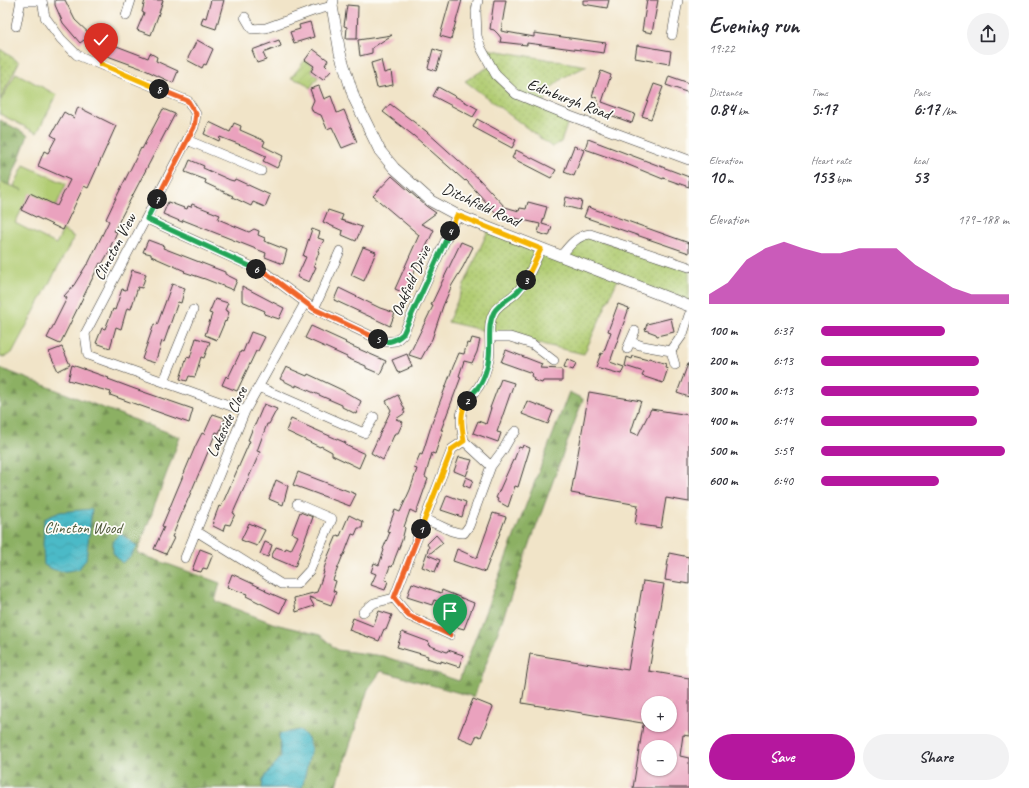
<!DOCTYPE html>
<meta charset="utf-8">
<style>
body{margin:0;font-family:Caveat,sans-serif;background:#f2f2f3;color:#2b2b33;height:100vh;display:flex;flex-direction:column;font-size:15px;white-space:nowrap}
*{box-sizing:border-box;margin:0}
p{font-size:13px;color:#7c7c81}
.icon{flex:none;width:22px;height:22px;fill:none;stroke:currentColor;stroke-width:2;stroke-linecap:round;stroke-linejoin:round}
.map{position:relative;flex:1;overflow:hidden}
.sheet{display:flex;flex-direction:column;background:#fff;width:340px}
.sheet>*{flex:none}
.fabs{position:absolute;left:641px;top:696px;display:grid;gap:8px}
.fabs a{display:grid;place-items:center;width:36px;height:36px;border-radius:50%;background:#fff;box-shadow:0 1px 3px #0004;font-size:20px}
.pin{position:absolute;display:grid;place-items:center;width:34px;height:34px;color:#fff;margin:-41px -17px;border-radius:50% 50% 50% 0;rotate:-45deg;box-shadow:0 0 4px #0007}
.pin .icon{rotate:45deg}
.km{position:absolute;width:20px;height:20px;margin:-10px;border-radius:50%;background:#222;color:#fff;font-size:11px;line-height:20px;text-align:center}
.round{display:grid;place-items:center;flex:none;width:42px;height:42px;border-radius:21px;background:#f2f2f3}
.head{display:flex;align-items:center;justify-content:space-between;height:68px;padding:0 20px}
h1{font-size:22px;font-weight:700;line-height:30px}
.metrics{display:grid;grid-template-columns:repeat(3,1fr);gap:6px;height:68px;padding:4px 20px}
.metrics div{display:grid;align-content:center}
.metrics b{font-size:17px;font-weight:700}
.metrics small{font-size:11px;font-weight:400}
.metrics p{font-size:11px}
.chart{height:112px;padding:8px 20px}
.chart p{display:flex;justify-content:space-between}
.chart svg{width:100%;height:72px;margin-top:4px;fill:#b5179e;opacity:.7}
.primary-button{display:flex;gap:8px;margin-top:auto;padding:8px 20px}
.primary-button a{flex:1;height:46px;border-radius:24px;background:#b5179e;color:#fff;font-size:16px;font-weight:700;line-height:46px;text-align:center}
.primary-button a+a{background:#f2f2f3;color:#2b2b33}
ul{padding:0 20px;list-style:none;font-size:13px}
li{display:grid;grid-template-columns:64px 48px 1fr;align-items:center;height:30px}
li i{height:10px;border-radius:5px;background:#b5179e}
main{display:flex;flex:1;min-height:0}
.map>svg:first-child{display:block}
.grass{fill:url(#grass-dots);stroke:#667447}
.forest{fill:url(#forest-firs);stroke:#546640}
.park{fill:#b1cc72;stroke:#667447}
.garden{fill:url(#garden-furrows);stroke:#667447}
.water{fill:url(#water-waves);stroke:#346b72}
.building{fill:#eaa2be;fill-rule:evenodd}
.lines{fill:none;stroke-linecap:round;stroke-linejoin:round}
.minor-casing{stroke:#3c3a36;stroke-width:10}
.tertiary-casing{stroke:#3c3a36;stroke-width:12}
.minor{stroke:#fff;stroke-width:9}
.tertiary{stroke:#fff;stroke-width:11}
.split-1-casing{stroke:#fff;stroke-width:8}
.split-2-casing{stroke:#fff;stroke-width:8}
.split-3-casing{stroke:#fff;stroke-width:8}
.split-4-casing{stroke:#fff;stroke-width:8}
.split-5-casing{stroke:#fff;stroke-width:8}
.split-6-casing{stroke:#fff;stroke-width:8}
.split-7-casing{stroke:#fff;stroke-width:8}
.split-8-casing{stroke:#fff;stroke-width:8}
.split-9-casing{stroke:#fff;stroke-width:8}
.split-1{stroke:#f0652b;stroke-width:5}
.split-2{stroke:#f5b400;stroke-width:5}
.split-3{stroke:#22a559;stroke-width:5}
.split-4{stroke:#f5b400;stroke-width:5}
.split-5{stroke:#22a559;stroke-width:5}
.split-6{stroke:#f0652b;stroke-width:5}
.split-7{stroke:#22a559;stroke-width:5}
.split-8{stroke:#f0652b;stroke-width:5}
.split-9{stroke:#f5b400;stroke-width:5}
.labels{text-anchor:middle;dominant-baseline:central;stroke-width:3.5;stroke-linejoin:round;paint-order:stroke}
.street-label{font-size:16px;fill:#1c1c1c;stroke:#fdfcf7}
.park-label{font-size:16px;fill:#505a3a;stroke:#fdfcf7}
</style>
<main>
<div class="map">
<svg width="689" height="788" viewBox="0 0 689 788">
<defs>
<pattern id="grass-dots" width="8" height="8" patternUnits="userSpaceOnUse"><rect width="8" height="8" fill="#b1cc72"/><path d="M2 2h.1M6 6h.1" fill="none" stroke="#98af62" stroke-width="1.8" stroke-linecap="round"/></pattern>
<pattern id="forest-firs" width="22" height="20" patternUnits="userSpaceOnUse"><rect width="22" height="20" fill="#8cb064"/><path d="M5 1l3.5 6h-7zM16 11l3.5 6h-7z" fill="#728e52"/></pattern>
<pattern id="garden-furrows" width="10" height="10" patternUnits="userSpaceOnUse"><rect width="10" height="10" fill="#b1cc72"/><path d="M-1 1l2-2M0 10L10 0M9 11l2-2" fill="none" stroke="#98af62"/></pattern>
<pattern id="water-waves" width="16" height="10" patternUnits="userSpaceOnUse"><rect width="16" height="10" fill="#4cbac7"/><path d="M0 5q4-4 8 0t8 0" fill="none" stroke="#429faa"/></pattern>
</defs>
<rect width="100%" height="100%" fill="#fdfcf7"/>
<filter id="ink" filterUnits="userSpaceOnUse"><feTurbulence type="fractalNoise" baseFrequency=".025" numOctaves="2"/><feDisplacementMap in="SourceGraphic" scale="8" xChannelSelector="R" yChannelSelector="G"/><feConvolveMatrix kernelMatrix="1 2 1 2 8 2 1 2 1" color-interpolation-filters="sRGB"/></filter>
<filter id="wash" filterUnits="userSpaceOnUse"><feTurbulence type="fractalNoise" baseFrequency=".012" numOctaves="4" result="noise"/><feDisplacementMap in="SourceGraphic" scale="16" xChannelSelector="R" yChannelSelector="G"/><feGaussianBlur stdDeviation="0.9" result="paint"/><feColorMatrix in="noise" values="0 0 0 0 0 0 0 0 0 0 0 0 0 0 0 0 0 1.4 0 .05"/><feComposite in="paint" operator="in"/></filter>
<g filter="url(#wash)">
<rect width="100%" height="100%" fill="#f1e4c8"/>
<path class="grass" d="M481,48L587,66L564,77L551,88L543,105L570,116L561,142L552,147L465,81L490,66Z
M0,49L19,62L0,100Z
M489,228L561,256L581,235L689,267V306L618,279L584,354L448,322Z"/>
<path class="forest" d="M0,120L28,135L9,185L0,182Z
M0,368L72,396L180,437L137,553L220,583L215,601L275,624L320,635L337,650L383,656L459,681L569,392L583,399L474,697L381,671L368,689L336,788H0Z"/>
<path class="park" d="M16,73L57,95L37,133L0,114V102Z
M24,165L66,184L56,206L30,194L15,223L56,244L63,230L74,237L12,353L4,357L0,356V182L23,190L14,186Z"/>
<path class="garden" d="M305,60L314,66L311,71L318,77L310,88L303,82L291,78Z"/>
<path class="water" d="M92,509L86,559L79,569C64,572 58,573 44,565L43,547L44,519L60,512Z
M120,533L137,546L130,557L122,563L113,553V541Z
M300,730L308,738L311,749L302,788H262L263,779L281,757L279,734Z"/>
<g id="blocks">
<path class="building" d="M55,0H65L75,20L92,36L94,33L114,45L148,58L150,53L157,57L156,61L178,71L173,83L143,69L102,54L84,40L80,43L63,23L55,5Z
M145,0H163L158,16L151,35L137,30L144,13L142,12Z
M211,0H224L216,29L201,24L203,17L206,18Z
M450,0H462L451,39L440,36Z
M494,0H506L501,31L534,37V33L606,43L604,53L527,43V45L500,42L501,38L498,34L494,30L490,29Z
M583,0H609L607,8L583,4Z
M647,0H658L652,33L642,31Z
M347,5L358,6L357,39H346L347,27L344,26Z
M310,22L314,37L294,43L290,32L300,29L299,25Z
M392,35L372,48V53L360,56L358,40Z
M197,40L213,49L206,65L204,64L202,68L187,60Z
M279,40L281,46L263,53L266,60L257,63L252,50Z
M637,45L671,51L669,64L635,58Z
M313,49L328,60L325,65L331,71L323,80L311,71L314,66L305,60Z
M433,49L442,52L436,71L428,68Z
M381,60L384,73L391,71L393,85L377,88L371,63Z
M601,71L611,75L602,102L635,114L632,123L599,111L600,107L597,98L592,96Z
M669,76L689,83V93L666,85Z
M654,84L663,87L651,119L642,116Z
M319,86L324,99L331,96L337,113L344,110L357,142L342,148L332,127L327,129L321,115L313,112L311,107L314,100L310,89Z
M438,87L478,109L473,117L433,96Z
M390,104L426,131L479,179L505,207L519,211L520,208L526,209L528,202L547,207L542,224L552,227L549,236L538,233L540,224L497,214L466,180L465,181L414,136L383,112Z
M78,107L116,126L88,188L84,186L63,230L21,210L30,193L57,206L70,180L38,166L44,151L48,153L56,138L51,135L64,112L74,118Z
M163,109L175,114L114,231L117,232L109,250H110L102,264L100,263L60,344L47,338L67,298L64,296L74,285L87,264H88L109,221L106,219L115,200L141,148L142,149Z
M477,119L516,140L512,148L473,127Z
M209,122L230,132L234,123L241,126L240,130L265,141L263,146L283,156L277,168L263,161L266,156L246,147L220,137L219,141L204,134Z
M588,139L689,177V187L663,178V179L619,161L585,149Z
M574,146L584,150L574,176L564,172Z
M516,150L556,170L551,178L512,158Z
M190,160L204,166L203,168L230,180L234,181L235,179L270,195L265,207L253,202L251,206L232,197L233,196L205,183L206,180L185,172Z
M392,176L426,206L436,213L421,224L434,230L404,293L395,289L419,235L373,196Z
M566,197L582,201L580,210L564,206Z
M168,202L187,209L188,206L191,207L192,204L220,215L218,219L249,232L254,229L259,231L258,235L265,238L264,241L287,250L283,264L265,257L266,253L183,220L182,222L163,214Z
M588,207L689,243V253L584,217Z
M328,210L343,215L341,220L362,227L356,241L342,235L343,231L323,222Z
M312,229L320,232L318,238L324,240L318,251L319,252L314,266L316,267L309,282L297,277L306,257L303,256Z
M148,240L164,246L163,248L225,272V274L237,280L233,290L205,279L184,272L185,271L151,256V254L143,252Z
M461,242L473,247L463,267L452,285L443,306L432,339L421,359L409,355L433,306L431,305Z
M363,247L376,252L364,281L351,275Z
M132,270L146,274L142,288L138,287L131,309L127,308L121,329L116,327L110,348L96,343L102,328L105,329L113,309L115,310L122,289L126,290Z
M172,284L185,288L181,303L178,302L164,342L162,341L155,363L142,359L154,324L157,325Z
M242,286L284,308L279,319L264,314L265,311L242,301Z
M339,288L380,308L395,313L390,326L334,300Z
M215,299L228,303L225,310L229,312L226,322L225,321L217,340L205,335L212,314L209,313Z
M618,304L629,308L610,362L624,367L621,374L596,367L601,353L603,354L611,332L608,331Z
M671,318L674,332L657,336L656,334L645,330L647,324Z
M311,326L346,342L345,343L386,361L380,374L366,368V366L347,358V357L305,338Z
M251,332L265,337L258,351H256L237,391L222,385L226,376L228,378L241,351L243,352Z
M196,338L210,342L204,358L201,357L195,377L189,376L187,381L180,379L187,357L190,358Z
M472,338L480,340L477,352L472,363L464,361L459,376L461,377L441,430H443L435,454L432,453L425,477L428,479L416,513L410,510L404,527L405,528L402,540L395,558L392,567L390,566L385,580L388,581L385,590L371,585L376,574L371,572L374,563L379,565L384,550L383,549L390,532L387,531L395,510L400,512L410,490L417,469L414,468L420,454L422,455L432,423L453,367L459,353L464,354L467,343L470,344Z
M62,347L70,365L58,371L49,352Z
M506,350L542,364L540,368L562,369V381H543L542,383L533,380L534,378L531,376L532,373L501,362Z
M407,354L412,367L398,373L392,360Z
M633,356L648,360L649,358L666,364L665,367L668,368L663,383L642,376L644,372L625,366L627,357L632,359Z
M567,359L576,363L573,370L564,367Z
M688,364H689V397L677,393Z
M72,365L109,378L108,379L135,389L193,409L189,423L110,395L111,392L68,380Z
M286,367L307,376L308,374L342,390L361,401L356,414L342,407V405L296,385V387L280,379Z
M501,379L514,383L497,432L501,433L498,442L473,433L478,421L486,424L491,408H490Z
M589,392L641,401L631,432L638,435L651,409L689,415V502L666,498L661,528L635,524L638,505L571,493Z
M398,395L405,410H403L405,413L396,419L403,422L398,433H395L383,460L371,453L391,410L386,401Z
M527,401L553,411L548,424L522,414Z
M264,404L277,409L269,424H267L257,451L260,452L233,513L235,514L230,525L225,524L223,531L213,526L214,522H213L219,506L221,507L250,441L248,440L254,425H255Z
M213,414L225,418L219,433L216,432L208,452L172,537L174,538L166,554L154,549L164,527L162,526L195,447L202,433L204,434Z
M291,419L346,443L345,445L365,454L359,468L332,455V452L321,446L320,447L286,431Z
M523,445L530,448L518,487L515,486L508,507L497,501L498,499L496,498L513,460H514L519,447L522,448Z
M459,457L472,460L466,476L454,471Z
M298,472L356,494L350,506L293,485Z
M466,477L473,480L470,488L463,485Z
M276,480L288,486L283,505L269,499Z
M447,495L466,502L462,517L441,510Z
M300,512L313,517L295,567L271,557L276,547L285,550L286,548L291,550L298,536L292,533Z
M493,513L506,517L485,572L453,561L457,549L477,558Z
M349,515L363,522L362,528H358L355,535L352,534L344,555H343L333,580L336,581L333,591L336,592L331,605L309,597L314,606L296,612L294,598L317,592L324,572H323L328,556L337,535L340,536Z
M249,523L265,530L257,546L241,540Z
M436,535L443,543L428,555L440,560L435,572L422,567L429,547L427,544Z
M265,542L272,545L268,557L260,554Z
M200,549L213,554L207,569L203,568L201,572L192,570Z
M669,553L689,557V584L665,580Z
M232,574L266,590L265,591L286,600L280,613L246,596L247,594L227,587Z
M643,581L664,584L649,671L689,678V736L683,735L680,756L689,758V788H633L643,725H670V703H648V724L522,703L530,654L628,670ZM648,747H670V769H648Z
M412,583L441,593L442,590L474,603L464,629L453,626L458,609L434,600L432,605L407,597Z
M379,611L392,615L386,630L384,629L379,641L349,630L353,618L373,626Z
M402,632L429,642L428,645L447,652L448,650L463,655L459,667L441,661V663L427,658L428,656L397,647Z
M473,699L493,707L481,737L477,735L473,743L458,737Z"/>
</g>
</g>
<g filter="url(#ink)">
<use href="#blocks" fill-opacity="0" stroke="#3c3a36" stroke-width="1"/>
<g class="lines">
<g class="minor-casing">
<path id="minor" d="M42,0L45,17L61,39L77,55L188,101L196,114L194,127L85,334L88,355L245,411
M478,0L476,11L477,36L481,48L496,75L516,94L570,116L689,160
M20,1H42
M126,16L131,0
M245,17L252,29L266,28L313,11L332,6
M16,26L21,0
M672,35L678,0
M187,140L261,171
M147,219L266,273L314,309L384,342L396,341L403,334L457,215
M561,256C569,246 576,236 590,234L689,267
M314,309L340,251
M491,337H510L532,344L554,361
M631,342L643,346L671,351L675,365
M627,349L635,331
M671,351L683,334L689,315
M164,381L193,310
M259,387L364,433L374,417
M491,466L503,450L511,436L516,431
M424,520C438,522 450,534 464,533L469,526L491,466L464,441C462,430 459,418 463,408C467,398 475,393 479,386C484,378 487,368 489,359C492,344 486,325 494,312C499,303 511,299 517,292C528,280 534,264 541,249
M196,531L281,584H297L310,570L332,519L297,504
M185,558L245,411L305,303
M394,598L452,449L464,441
M394,598L409,616L450,635
M363,612L374,603L394,598"/>
</g>
<g class="tertiary-casing">
<path id="tertiary" d="M333,0L332,6L340,53L354,98L380,151L394,168L431,201L457,215L489,228L689,306"/>
</g>
<use href="#minor" class="minor"/>
<use href="#tertiary" class="tertiary"/>
</g>
</g>
<g class="lines" filter="url(#ink)">
<g class="split-1-casing">
<path id="split-1" d="M421,529L394,598L409,616L450,635"/>
</g>
<g class="split-2-casing">
<path id="split-2" d="M421,529L452,449L464,441C462,426 459,414 467,401"/>
</g>
<g class="split-3-casing">
<path id="split-3" d="M467,401C470,395 475,392 479,386C484,379 488,366 489,357C491,343 487,325 494,312C501,300 519,296 526,280"/>
</g>
<g class="split-4-casing">
<path id="split-4" d="M450,231L457,215L541,249L526,280"/>
</g>
<g class="split-5-casing">
<path id="split-5" d="M378,339C388,344 395,341 403,334L450,231"/>
</g>
<g class="split-6-casing">
<path id="split-6" d="M256,269L266,273L314,309L378,339"/>
</g>
<g class="split-7-casing">
<path id="split-7" d="M157,199L147,219L256,269"/>
</g>
<g class="split-8-casing">
<path id="split-8" d="M157,199L194,127L196,114L188,101L159,89"/>
</g>
<g class="split-9-casing">
<path id="split-9" d="M101,64L159,89"/>
</g>
<use href="#split-1" class="split-1"/>
<use href="#split-2" class="split-2"/>
<use href="#split-3" class="split-3"/>
<use href="#split-4" class="split-4"/>
<use href="#split-5" class="split-5"/>
<use href="#split-6" class="split-6"/>
<use href="#split-7" class="split-7"/>
<use href="#split-8" class="split-8"/>
<use href="#split-9" class="split-9"/>
</g>
<g class="labels">
<g class="street-label">
<text transform="translate(569 99) rotate(21)">Edinburgh Road</text>
<text transform="translate(481 205) rotate(25)">Ditchfield Road</text>
<text transform="translate(115 247) rotate(-62)">Clincton View</text>
<text transform="translate(411 281) rotate(-66)">Oakfield Drive</text>
<text transform="translate(227 422) rotate(-65)">Lakeside Close</text>
</g>
<g class="park-label">
<text x="83" y="528">Clincton Wood</text>
</g>
</g>
</svg>
<div class="fabs">
<a>+</a>
<a>−</a>
</div>
<div class="pin" style="left:450px;top:635px;background:#1e9e55"><svg class="icon" aria-label="arrive" viewBox="0 0 24 24"><path d="M6 21V4h12l-3 4 3 4H6"/></svg></div>
<div class="pin" style="left:101px;top:64px;background:#d93025"><svg class="icon" aria-label="check" viewBox="0 0 24 24"><path d="M5 12l5 5 9-10"/></svg></div>
<b class="km" style="left:421px;top:529px">1</b>
<b class="km" style="left:467px;top:401px">2</b>
<b class="km" style="left:526px;top:280px">3</b>
<b class="km" style="left:450px;top:231px">4</b>
<b class="km" style="left:378px;top:339px">5</b>
<b class="km" style="left:256px;top:269px">6</b>
<b class="km" style="left:157px;top:199px">7</b>
<b class="km" style="left:159px;top:89px">8</b>
</div>
<section class="sheet">
<div class="head"><div><h1>Evening run</h1><p>19:22</p></div><a class="round"><svg class="icon" aria-label="share" viewBox="0 0 24 24"><path d="M12 15V3M7 8l5-5 5 5M5 13v7h14v-7"/></svg></a></div>
<div class="metrics">
<div><p>Distance</p><b>0.84<small> km</small></b></div>
<div><p>Time</p><b>5:17</b></div>
<div><p>Pace</p><b>6:17<small> /km</small></b></div>
</div>
<div class="metrics">
<div><p>Elevation</p><b>10<small> m</small></b></div>
<div><p>Heart rate</p><b>153<small> bpm</small></b></div>
<div><p>kcal</p><b>53</b></div>
</div>
<div class="chart"><p><span>Elevation</span>179–188 m</p>
<svg viewBox="0 0 160 44" preserveAspectRatio="none"><path d="M0 44V38L10 31L20 17L30 10L40 6L50 10L60 13L70 13L80 10L90 10L100 10L110 20L120 27L130 34L140 38L150 38L160 38V44z"/></svg>
</div>
<ul>
<li><b>100 m</b>6:37<i style="width:66%"></i></li>
<li><b>200 m</b>6:13<i style="width:84%"></i></li>
<li><b>300 m</b>6:13<i style="width:84%"></i></li>
<li><b>400 m</b>6:14<i style="width:83%"></i></li>
<li><b>500 m</b>5:59<i style="width:98%"></i></li>
<li><b>600 m</b>6:40<i style="width:63%"></i></li>
</ul>
<div class="primary-button"><a>Save</a><a>Share</a></div>
</section>
</main>
